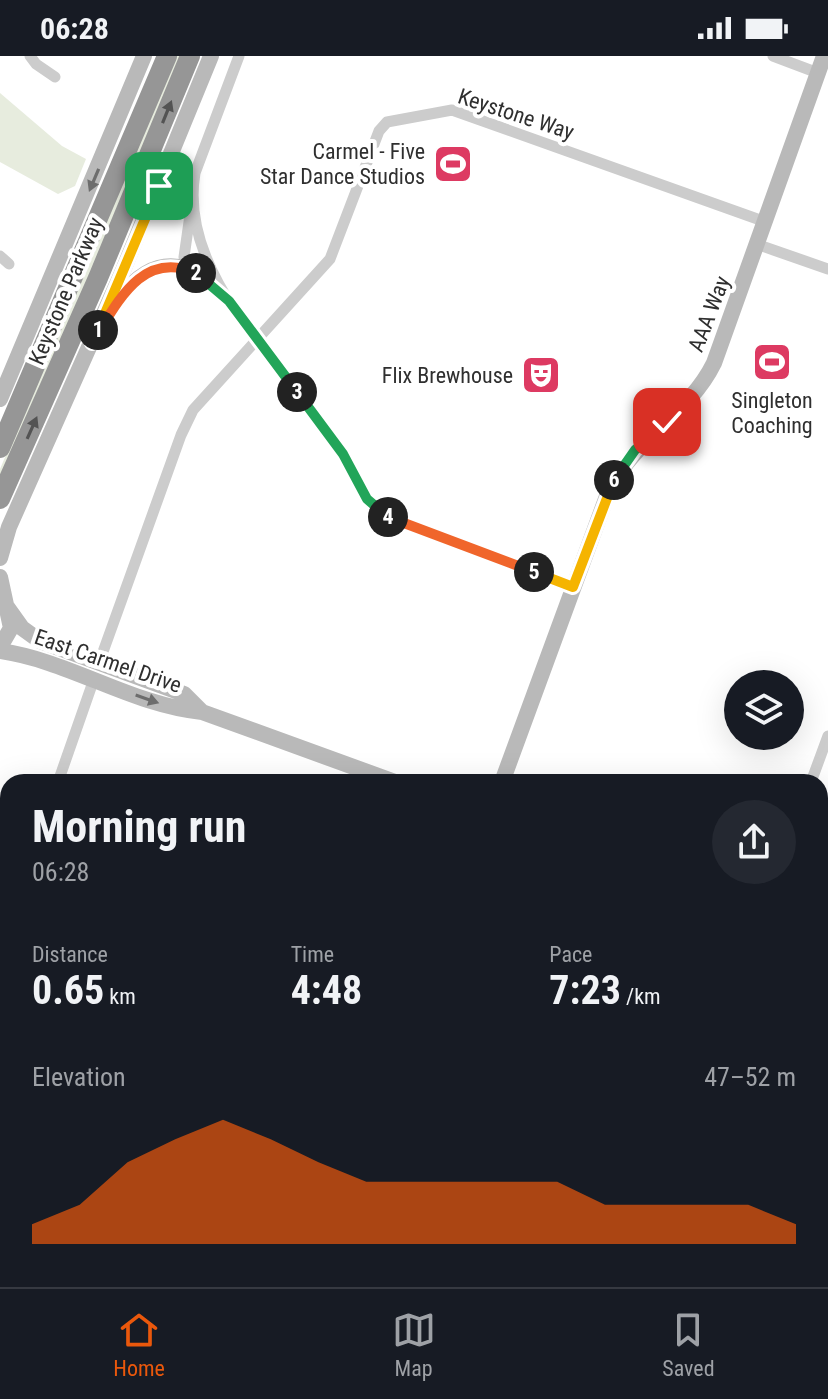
<!DOCTYPE html>
<meta charset="utf-8">
<style>
body{margin:0;font-family:"Roboto Condensed",sans-serif;background:#242831;color:#f1f3f6;height:100vh;display:flex;flex-direction:column;font-size:30px;white-space:nowrap}
*{box-sizing:border-box;margin:0}
p{font-size:26px;color:#9ea1a6}
.icon{flex:none;width:44px;height:44px;fill:none;stroke:currentColor;stroke-width:2;stroke-linecap:round;stroke-linejoin:round}
.map{position:relative;flex:1;overflow:hidden}
.details{position:absolute;left:0px;top:718px;width:828px;height:514px;display:flex;flex-direction:column;background:#171b24;border-radius:24px 24px 0 0;box-shadow:0 8px 32px #0002}
.details>*{flex:none}
.controls{position:absolute;left:724px;top:614px;display:grid;gap:16px}
.controls a{display:grid;place-items:center;width:80px;height:80px;border-radius:50%;background:#171b24;box-shadow:0 8px 32px #0002;font-size:40px}
.pin{position:absolute;display:grid;place-items:center;width:68px;height:68px;color:#fff;margin:-34px;border-radius:16px;box-shadow:0 4px 12px #0006}
.km{position:absolute;width:40px;height:40px;margin:-20px;border-radius:50%;background:#222;color:#fff;font-size:22px;line-height:40px;text-align:center}
.round{display:grid;place-items:center;flex:none;width:84px;height:84px;border-radius:42px;background:#242831}
.head{display:flex;align-items:center;justify-content:space-between;height:136px;padding:0 32px}
h1{font-size:44px;font-weight:700;line-height:60px}
.figures{display:grid;grid-template-columns:repeat(3,1fr);gap:12px;height:136px;padding:8px 32px}
.figures div{display:grid;align-content:center}
.figures b{font-size:40px;font-weight:700}
.figures small{font-size:22px;font-weight:400}
.figures p{font-size:22px}
.chart{height:224px;padding:16px 32px}
.chart p{display:flex;justify-content:space-between}
.chart svg{width:100%;height:144px;margin-top:8px;fill:#ea580c;opacity:.7}
.status{display:flex;justify-content:space-between;align-items:center;height:56px;padding:0 40px;background:#171b24;direction:ltr}
.status svg{height:22px;fill:currentColor}
.dock{display:flex;justify-content:space-around;align-items:center;height:112px;border-top:2px solid #363941;background:#171b24;font-size:22px;color:#9ea1a6}
.dock a{display:grid;justify-items:center;gap:4px}
.dock .active{color:#ea580c}
.map>svg:first-child{display:block}
.green{fill:#e7ecde}
.lines{fill:none;stroke-linecap:round;stroke-linejoin:round}
.street{stroke:#ccc;stroke-width:11}
.secondary{stroke:#b9b9b9;stroke-width:16}
.highway{stroke:#969696;stroke-width:20}
.oneway{fill:#535353}
.oneway2{fill:#6d6d6d}
.split-1-casing{stroke:#fff;stroke-width:16}
.split-2-casing{stroke:#fff;stroke-width:16}
.split-3-casing{stroke:#fff;stroke-width:16}
.split-4-casing{stroke:#fff;stroke-width:16}
.split-5-casing{stroke:#fff;stroke-width:16}
.split-6-casing{stroke:#fff;stroke-width:16}
.split-7-casing{stroke:#fff;stroke-width:16}
.split-1{stroke:#f5b400;stroke-width:10}
.split-2{stroke:#f0652b;stroke-width:10}
.split-3{stroke:#22a559;stroke-width:10}
.split-4{stroke:#22a559;stroke-width:10}
.split-5{stroke:#f0652b;stroke-width:10}
.split-6{stroke:#f5b400;stroke-width:10}
.split-7{stroke:#22a559;stroke-width:10}
.labels{text-anchor:middle;dominant-baseline:central;stroke-width:8;stroke-linejoin:round;paint-order:stroke}
.street-label{font-size:22px;fill:#2f2f2f;stroke:#fff}
.poi-label{font-size:22px;fill:#2f2f2f;stroke:#fff;text-anchor:end}
</style>
<div class="status"><b>06:28</b><svg viewBox="0 0 49 12"><path d="M0 12V9h3v3zM5 12V6h3v6zM10 12V3h3v9zM15 12V0h3v12zM26 1h20v11H26zM47 4h2v5h-2z"/></svg></div>
<div class="map">
<svg width="828" height="1231" viewBox="0 0 828 1231">
<rect width="100%" height="100%" fill="#fff"/>
<path class="green" d="M175,0H183L0,430V413Z
M0,37L62,90L86,103L75,130L58,138L0,106Z"/>
<g class="lines">
<path class="street" d="M30,0L36,8L55,21
M239,0L195,117C177,222 290,315 342,396C357,419 362,447 387,461L573,531
M773,0L818,17
M191,152L184,201L187,213L207,223L219,236
M759,189L828,213
M0,200L9,208
M99,607L181,379L193,354L330,203L379,75L387,66L452,54L766,166
M58,726L94,623
M811,726L828,680
M0,949L8,952
M820,984L826,966
M0,1027L8,1004
M511,1224L531,1231
M73,1231L78,1224"/>
<path class="secondary" d="M116,248C132,223 156,203 187,213
M0,343L144,0
M0,502L9,471L122,217L211,0
M0,521L11,572L0,591
M7,551L22,572L40,585L184,638L202,656
M0,595C70,605 131,649 202,656L395,726
M502,726L610,432C636,382 689,358 714,307L824,0
M820,881L828,884"/>
<path class="highway" d="M0,392L167,0
M0,443L98,222L190,0"/>
</g>
<defs><path id="oneway-solid" d="M-6-.8H1V-3.2L6.5 0L1 3.2V.8H-6Z" transform="scale(2)"/></defs>
<g class="oneway">
<use href="#oneway-solid" transform="translate(167 56) rotate(-68)"/>
<use href="#oneway-solid" transform="translate(32 372) rotate(-66)"/>
</g>
<g class="oneway2">
<use href="#oneway-solid" transform="translate(94 124) rotate(113)"/>
<use href="#oneway-solid" transform="translate(147 643) rotate(19)"/>
</g>
<g class="lines">
<g class="split-1-casing">
<path id="split-1" d="M98,274L159,130"/>
</g>
<g class="split-2-casing">
<path id="split-2" d="M98,274L92,287C117,248 141,193 196,217"/>
</g>
<g class="split-3-casing">
<path id="split-3" d="M196,217L229,245L297,336"/>
</g>
<g class="split-4-casing">
<path id="split-4" d="M297,336L343,398L367,443L388,461"/>
</g>
<g class="split-5-casing">
<path id="split-5" d="M388,461L534,516"/>
</g>
<g class="split-6-casing">
<path id="split-6" d="M534,516L573,531L614,424"/>
</g>
<g class="split-7-casing">
<path id="split-7" d="M614,424L635,394L667,366"/>
</g>
<use href="#split-1" class="split-1"/>
<use href="#split-2" class="split-2"/>
<use href="#split-3" class="split-3"/>
<use href="#split-4" class="split-4"/>
<use href="#split-5" class="split-5"/>
<use href="#split-6" class="split-6"/>
<use href="#split-7" class="split-7"/>
</g>
<defs>
<g id="stadium-square" transform="scale(2)"><rect x="-9" y="-9" width="18" height="18" rx="4" fill="#dd3a62" stroke="#fff"/><path d="M0-5a6.5 5 0 1 0 0 10a6.5 5 0 1 0 0-10ZM-3.5-1.8h7v3.6h-7Z" fill="#fff"/></g>
<g id="theatre-square" transform="scale(2)"><rect x="-9" y="-9" width="18" height="18" rx="4" fill="#dd3a62" stroke="#fff"/><path d="M-5-5.5Q0-4 5-5.5V0Q5 5 0 6Q-5 5-5 0ZM-3.3-2.5H-1v1.5H-3.3ZM1-2.5H3.3v1.5H1ZM-2.8 1Q0 5.5 2.8 1Z" fill="#fff"/></g>
</defs>
<g fill-rule="evenodd">
<use href="#stadium-square" x="453" y="108"/>
<use href="#stadium-square" x="772" y="306"/>
<use href="#theatre-square" x="541" y="319"/>
</g>
<g class="labels">
<g class="street-label">
<text transform="translate(516 58) rotate(18)">Keystone Way</text>
<text transform="translate(66 235) rotate(-67)">Keystone Parkway</text>
<text transform="translate(709 258) rotate(-69)">AAA Way</text>
<text transform="translate(108 605) rotate(19)">East Carmel Drive</text>
</g>
<g class="poi-label">
<text x="425" y="95">Carmel - Five<tspan x="425" dy="25">Star Dance Studios</tspan></text>
<text x="513" y="319">Flix Brewhouse</text>
<text x="772" y="344" text-anchor="middle">Singleton<tspan x="772" dy="25">Coaching</tspan></text>
</g>
</g>
</svg>
<div class="controls">
<a><svg class="icon" aria-label="layers" viewBox="0 0 24 24"><path d="M12 4l9 5-9 5-9-5zM3 14l9 5 9-5"/></svg></a>
</div>
<div class="pin" style="left:159px;top:130px;background:#1e9e55"><svg class="icon" aria-label="arrive" viewBox="0 0 24 24"><path d="M6 21V4h12l-3 4 3 4H6"/></svg></div>
<div class="pin" style="left:667px;top:366px;background:#d93025"><svg class="icon" aria-label="check" viewBox="0 0 24 24"><path d="M5 12l5 5 9-10"/></svg></div>
<b class="km" style="left:98px;top:274px">1</b>
<b class="km" style="left:196px;top:217px">2</b>
<b class="km" style="left:297px;top:336px">3</b>
<b class="km" style="left:388px;top:461px">4</b>
<b class="km" style="left:534px;top:516px">5</b>
<b class="km" style="left:614px;top:424px">6</b>
<section class="details">
<div class="head"><div><h1>Morning run</h1><p>06:28</p></div><a class="round"><svg class="icon" aria-label="share" viewBox="0 0 24 24"><path d="M12 15V3M7 8l5-5 5 5M5 13v7h14v-7"/></svg></a></div>
<div class="figures">
<div><p>Distance</p><b>0.65<small> km</small></b></div>
<div><p>Time</p><b>4:48</b></div>
<div><p>Pace</p><b>7:23<small> /km</small></b></div>
</div>
<div class="chart"><p><span>Elevation</span>47–52 m</p>
<svg viewBox="0 0 160 44" preserveAspectRatio="none"><path d="M0 44V38L10 32L20 19L30 12L40 6L50 12L60 19L70 25L80 25L90 25L100 25L110 25L120 32L130 32L140 32L150 32L160 38V44z"/></svg>
</div>
</section>
</div>
<nav class="dock">
<a class="active"><svg class="icon" aria-label="home" viewBox="0 0 24 24"><path d="M3 11l9-7 9 7M6 9v11h12V9"/></svg>Home</a>
<a><svg class="icon" aria-label="map" viewBox="0 0 24 24"><path d="M3 6l6-2 6 2 6-2v14l-6 2-6-2-6 2zM9 4v14M15 6v14"/></svg>Map</a>
<a><svg class="icon" aria-label="saved" viewBox="0 0 24 24"><path d="M7 4h10v16l-5-4-5 4z"/></svg>Saved</a>
</nav>
